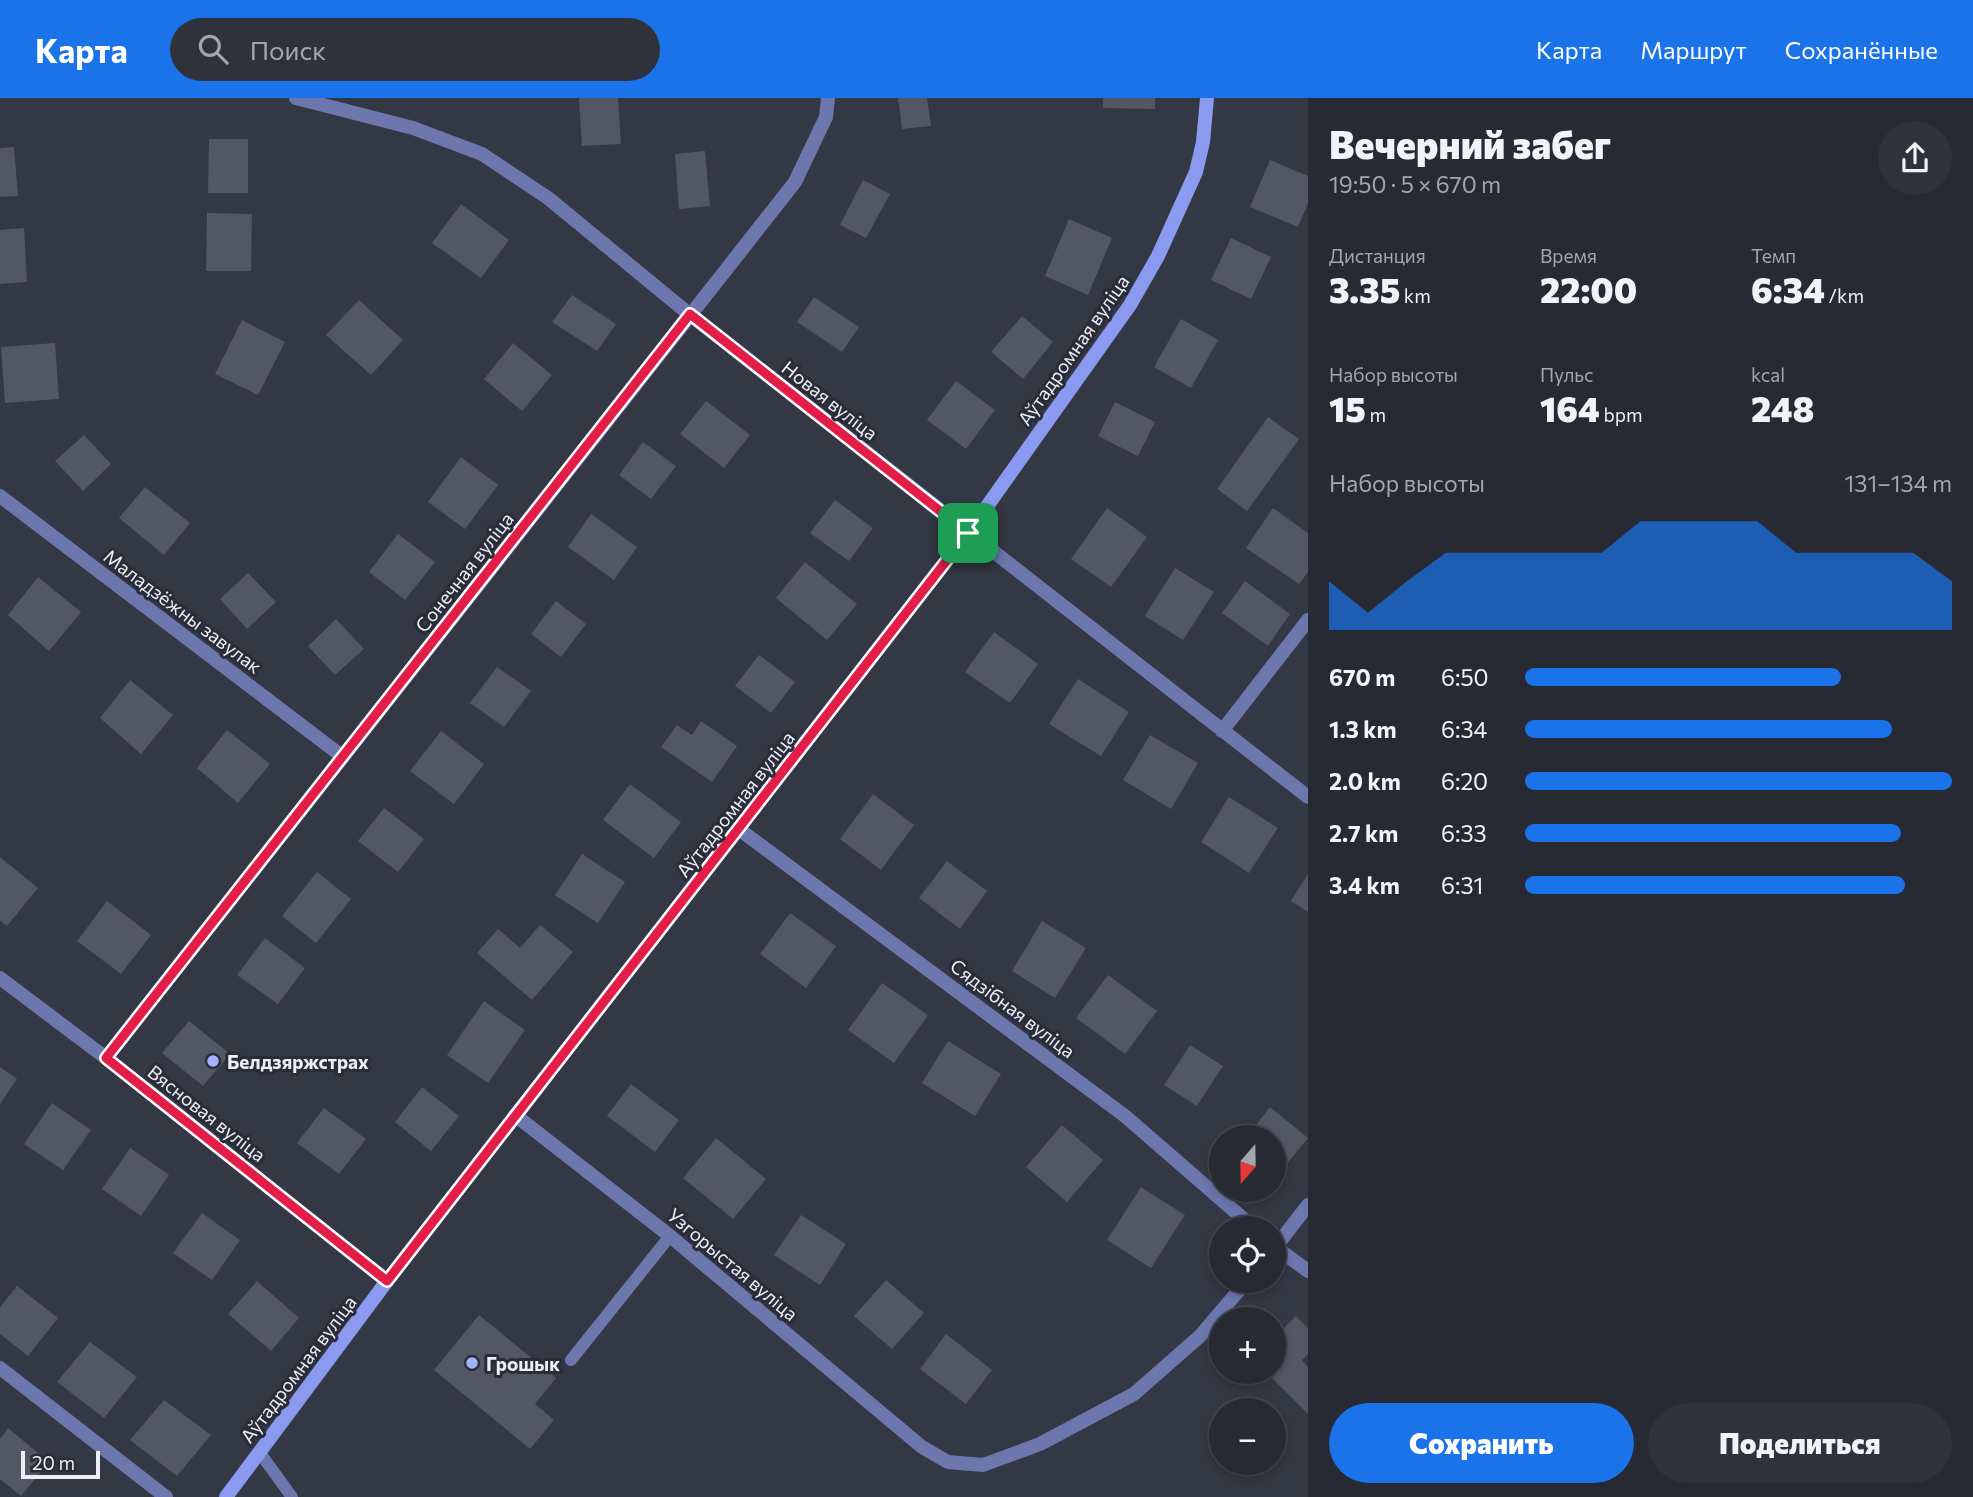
<!DOCTYPE html>
<html lang="ru">
<meta charset="utf-8">
<style>
body{margin:0;font-family:Commissioner,sans-serif;background:#2f313b;color:#f1f3f6;height:100vh;display:flex;flex-direction:column;font-size:26px;white-space:nowrap}
*{box-sizing:border-box;margin:0}
p{font-size:23px;color:#a4a6ac}
.icon{flex:none;width:38px;height:38px;fill:none;stroke:currentColor;stroke-width:2;stroke-linecap:round;stroke-linejoin:round}
.map{position:relative;flex:1;overflow:hidden}
.sheet{display:flex;flex-direction:column;background:#272933;width:665px}
.sheet>*{flex:none}
.needle{width:46px;rotate:200deg}
.buttons{position:absolute;left:1209px;top:1027px;display:grid;gap:14px}
.buttons a{display:grid;place-items:center;width:77px;height:77px;border-radius:50%;background:#272933;box-shadow:0 4px 10px #0003,0 0 0 2px #43454e;font-size:35px}
.scale{position:absolute;left:21px;bottom:18px;width:79px;box-sizing:border-box;padding-left:7px;border:4px solid #eceef6;border-top:0;font-size:19px;line-height:24px;white-space:nowrap;color:#eceef6;-webkit-text-stroke:5px #2a2d39;paint-order:stroke}
.pin{position:absolute;display:grid;place-items:center;width:60px;height:60px;color:#fff;margin:-30px;border-radius:14px;box-shadow:0 4px 10px #0006}
.round{display:grid;place-items:center;flex:none;width:74px;height:74px;border-radius:37px;background:#2f313b}
.head{display:flex;align-items:center;justify-content:space-between;height:119px;padding:0 21px}
h1{font-size:38px;font-weight:800;line-height:52px}
.figures{display:grid;grid-template-columns:repeat(3,1fr);gap:10px;height:119px;padding:7px 21px}
.figures div{display:grid;align-content:center}
.figures b{font-size:35px;font-weight:800}
.figures small{font-size:19px;font-weight:400}
.figures p{font-size:19px}
.chart{height:196px;padding:14px 21px}
.chart p{display:flex;justify-content:space-between}
.chart svg{width:100%;height:126px;margin-top:7px;fill:#1a73e8;opacity:.7}
.cta{display:flex;gap:14px;margin-top:auto;padding:14px 21px}
.cta a{flex:1;height:80px;border-radius:42px;background:#1a73e8;color:#fff;font-size:28px;font-weight:800;line-height:80px;text-align:center}
.cta a+a{background:#2f313b;color:#f1f3f6}
ul{padding:0 21px;list-style:none;font-size:23px}
li{display:grid;grid-template-columns:112px 84px 1fr;align-items:center;height:52px}
li i{height:18px;border-radius:9px;background:#1a73e8}
header{display:flex;align-items:center;gap:42px;box-sizing:border-box;height:98px;padding:0 35px;background:#1a73e8;color:#fff}
header strong{font-size:33px}
nav{display:flex;gap:38px;margin-inline-start:auto;font-size:24px}
.search{width:490px;height:63px;background:#2f313b;display:flex;align-items:center;gap:18px;box-sizing:border-box;padding:0 24px;border-radius:38px;color:#a4a6ac;font-size:26px}
main{display:flex;flex:1;min-height:0}
.map>svg:first-child{display:block}
.building{fill:#535664}
.lines{fill:none;stroke-linecap:round;stroke-linejoin:round}
.lane{stroke:#6c77ad;stroke-width:12}
.street{stroke:#6c77ad;stroke-width:14}
.secondary{stroke:#8a9af0;stroke-width:14}
.route-casing{stroke:#fff;stroke-width:14}
.route{stroke:#e11d48;stroke-width:9}
.poi-dot{fill:#a3b2fd;stroke:#2a2d39;stroke-width:2.5}
.labels{text-anchor:middle;dominant-baseline:central;stroke-width:6;stroke-linejoin:round;paint-order:stroke}
.street-label{font-size:19px;fill:#eceef6;stroke:#2a2d39}
.poi-label{font-size:19px;font-weight:bold;fill:#eceef6;stroke:#2a2d39;text-anchor:start}
</style>
<header>
<strong>Карта</strong>
<div class="search"><svg class="icon" aria-label="search" viewBox="0 0 24 24"><circle cx="10" cy="10" r="6"/><path d="M15 15l6 6"/></svg>Поиск</div>
<nav><a>Карта</a><a>Маршрут</a><a>Сохранённые</a></nav>
</header>
<main>
<div class="map">
<svg width="1308" height="1399" viewBox="0 0 1308 1399">
<rect width="100%" height="100%" fill="#343744"/>
<path class="building" d="M579,0H618L621,46L582,48Z
M898,0H927L931,28L902,31Z
M1103,0H1155V11L1103,10Z
M209,41H248V95H208Z
M14,49L18,98L0,99V50Z
M705,53L710,108L679,111L675,56Z
M1270,62L1308,78V105L1298,129L1250,109Z
M863,82L890,96L866,140L840,127Z
M461,106L509,142L481,180L432,145Z
M207,115L252,116L251,173H206Z
M1069,121L1112,140L1088,197L1045,178Z
M24,130L27,184L0,186V132Z
M1231,140L1271,159L1251,201L1211,182Z
M572,197L616,226L597,253L552,224Z
M814,199L859,229L842,254L797,224Z
M359,202L403,242L371,277L326,237Z
M1022,218L1053,244L1023,281L991,254Z
M1181,221L1218,242L1191,290L1154,269Z
M242,222L285,244L258,297L215,276Z
M55,245L59,301L5,305L1,249Z
M513,245L552,277L522,313L484,281Z
M956,283L995,312L966,351L927,322Z
M706,303L750,337L724,370L680,336Z
M1115,304L1155,324L1138,358L1098,338Z
M1268,319L1299,341L1247,413L1217,391Z
M84,337L111,366L83,393L55,363Z
M643,344L676,368L651,401L619,377Z
M461,359L498,387L465,431L428,404Z
M145,389L190,425L164,457L119,420Z
M835,402L873,430L849,463L810,435Z
M1107,410L1147,439L1111,489L1071,461Z
M1273,410L1308,435V474L1299,486L1246,450Z
M591,416L637,449L614,482L568,449Z
M398,436L435,464L405,502L369,474Z
M805,464L857,506L827,542L776,500Z
M1175,470L1214,494L1183,542L1145,518Z
M248,475L276,504L247,531L220,501Z
M38,479L81,514L49,553L8,517Z
M1245,483L1290,516L1268,548L1222,515Z
M556,503L586,526L561,559L531,536Z
M336,521L364,551L335,577L308,548Z
M994,534L1038,566L1010,605L965,574Z
M759,557L795,584L771,615L735,588Z
M497,569L531,593L504,629L470,605Z
M1078,581L1129,614L1101,658L1049,626Z
M130,582L173,617L141,656L100,620Z
M701,623L737,648L712,684L661,649L677,627L692,637Z
M227,632L270,666L238,705L197,670Z
M441,633L484,666L454,706L410,673Z
M1150,637L1198,665L1171,711L1123,682Z
M630,686L681,724L654,760L603,722Z
M873,696L914,727L881,772L840,741Z
M1229,699L1278,730L1249,775L1201,744Z
M384,710L424,741L398,774L358,743Z
M582,756L625,784L598,825L555,797Z
M0,759L38,790L7,828L0,823Z
M947,763L987,793L960,831L919,800Z
M317,774L351,801L316,845L282,818Z
M1308,776V814L1291,803Z
M107,803L151,837L121,876L77,843Z
M790,815L836,848L806,890L760,856Z
M1042,823L1086,850L1055,900L1012,873Z
M540,827L573,854L532,902L477,855L498,831L520,850Z
M265,840L305,870L278,906L237,877Z
M1108,877L1157,913L1125,956L1076,920Z
M882,885L928,917L894,965L848,932Z
M484,903L525,932L488,985L447,957Z
M189,923L230,956L203,988L162,955Z
M948,943L1001,976L975,1018L922,985Z
M1190,947L1223,968L1197,1008L1164,987Z
M0,969L17,981L0,1006Z
M631,986L679,1022L655,1054L607,1018Z
M422,989L459,1018L431,1053L395,1024Z
M52,1005L91,1032L63,1072L24,1046Z
M1270,1009L1308,1040L1281,1073L1274,1068V1040H1246Z
M324,1010L366,1041L339,1076L297,1045Z
M1062,1027L1103,1062L1067,1104L1026,1069Z
M716,1040L766,1081L733,1121L683,1080Z
M130,1050L169,1077L141,1118L102,1091Z
M1141,1089L1185,1117L1151,1170L1107,1142Z
M202,1115L240,1142L212,1182L173,1155Z
M801,1117L846,1146L820,1187L774,1157Z
M886,1182L924,1215L892,1251L854,1218Z
M257,1183L299,1220L271,1253L228,1216Z
M17,1188L58,1220L28,1258L0,1236V1209Z
M479,1217L556,1280L535,1306L554,1322L530,1351L434,1272Z
M1296,1218L1308,1230V1256L1302,1262L1308,1269V1316L1266,1274H1274V1240Z
M946,1236L992,1272L966,1306L920,1271Z
M90,1244L137,1279L104,1320L57,1284Z
M164,1302L211,1337L177,1378L130,1342Z
M8,1330L49,1364L21,1398L0,1381V1341Z"/>
<g class="lines">
<path class="lane" d="M571,1262L670,1138
M260,1355L292,1399"/>
<path class="street" d="M296,0L413,30L482,56L548,100L689,216L1308,699
M0,398L343,659
M1222,633L1308,522
M740,732L1125,1018L1254,1130
M0,880L106,960L387,1183
M106,960L795,84L826,19L828,0
M515,1017L670,1138L922,1349L948,1364L983,1367L1040,1346L1134,1296L1200,1238L1247,1183
M1274,1148L1308,1173
M1274,1151L1308,1107
M0,1270L166,1399"/>
<path class="secondary" d="M226,1399L387,1183L968,435L1130,207L1158,158L1196,74L1203,44L1207,0"/>
</g>
<g class="lines">
<g class="route-casing">
<path id="route" d="M690,216L968,435L387,1183L106,960Z"/>
</g>
<use href="#route" class="route"/>
</g>
<g class="poi-dot">
<circle cx="213" cy="963" r="7"/>
<circle cx="472" cy="1265" r="7"/>
</g>
<g class="labels">
<g class="street-label">
<text transform="translate(1073 252) rotate(-55)">Аўтадромная вуліца</text>
<text transform="translate(830 302) rotate(38)">Новая вуліца</text>
<text transform="translate(464 474) rotate(-52)">Сонечная вуліца</text>
<text transform="translate(183 513) rotate(37)">Маладзёжны завулак</text>
<text transform="translate(735 706) rotate(-52)">Аўтадромная вуліца</text>
<text transform="translate(1013 910) rotate(37)">Сядзібная вуліца</text>
<text transform="translate(207 1015) rotate(38)">Вясновая вуліца</text>
<text transform="translate(733 1166) rotate(40)">Узгорыстая вуліца</text>
<text transform="translate(298 1271) rotate(-53)">Аўтадромная вуліца</text>
</g>
<g class="poi-label">
<text x="227" y="963">Белдзяржстрах</text>
<text x="486" y="1265">Грошык</text>
</g>
</g>
</svg>
<div class="buttons">
<a><svg class="needle" viewBox="-14 -14 28 28"><path d="M0-13l5 13h-10z" fill="#e53935"/><path d="M0 13l5-13h-10z" fill="#a4a6ac"/></svg></a>
<a><svg class="icon" aria-label="locate" viewBox="0 0 24 24"><circle cx="12" cy="12" r="6"/><path d="M12 2v4M12 18v4M2 12h4M18 12h4"/></svg></a>
<a>+</a>
<a>−</a>
</div>
<div class="scale">20 m</div>
<div class="pin" style="left:968px;top:435px;background:#1e9e55"><svg class="icon" aria-label="arrive" viewBox="0 0 24 24"><path d="M6 21V4h12l-3 4 3 4H6"/></svg></div>
</div>
<section class="sheet">
<div class="head"><div><h1>Вечерний забег</h1><p>19:50 · 5 × 670 m</p></div><a class="round"><svg class="icon" aria-label="share" viewBox="0 0 24 24"><path d="M12 15V3M7 8l5-5 5 5M5 13v7h14v-7"/></svg></a></div>
<div class="figures">
<div><p>Дистанция</p><b>3.35<small> km</small></b></div>
<div><p>Время</p><b>22:00</b></div>
<div><p>Темп</p><b>6:34<small> /km</small></b></div>
</div>
<div class="figures">
<div><p>Набор высоты</p><b>15<small> m</small></b></div>
<div><p>Пульс</p><b>164<small> bpm</small></b></div>
<div><p>kcal</p><b>248</b></div>
</div>
<div class="chart"><p><span>Набор высоты</span>131–134 m</p>
<svg viewBox="0 0 160 44" preserveAspectRatio="none"><path d="M0 44V27L10 38L20 27L30 17L40 17L50 17L60 17L70 17L80 6L90 6L100 6L110 6L120 17L130 17L140 17L150 17L160 27V44z"/></svg>
</div>
<ul>
<li><b>670 m</b>6:50<i style="width:74%"></i></li>
<li><b>1.3 km</b>6:34<i style="width:86%"></i></li>
<li><b>2.0 km</b>6:20<i style="width:100%"></i></li>
<li><b>2.7 km</b>6:33<i style="width:88%"></i></li>
<li><b>3.4 km</b>6:31<i style="width:89%"></i></li>
</ul>
<div class="cta"><a>Сохранить</a><a>Поделиться</a></div>
</section>
</main>
